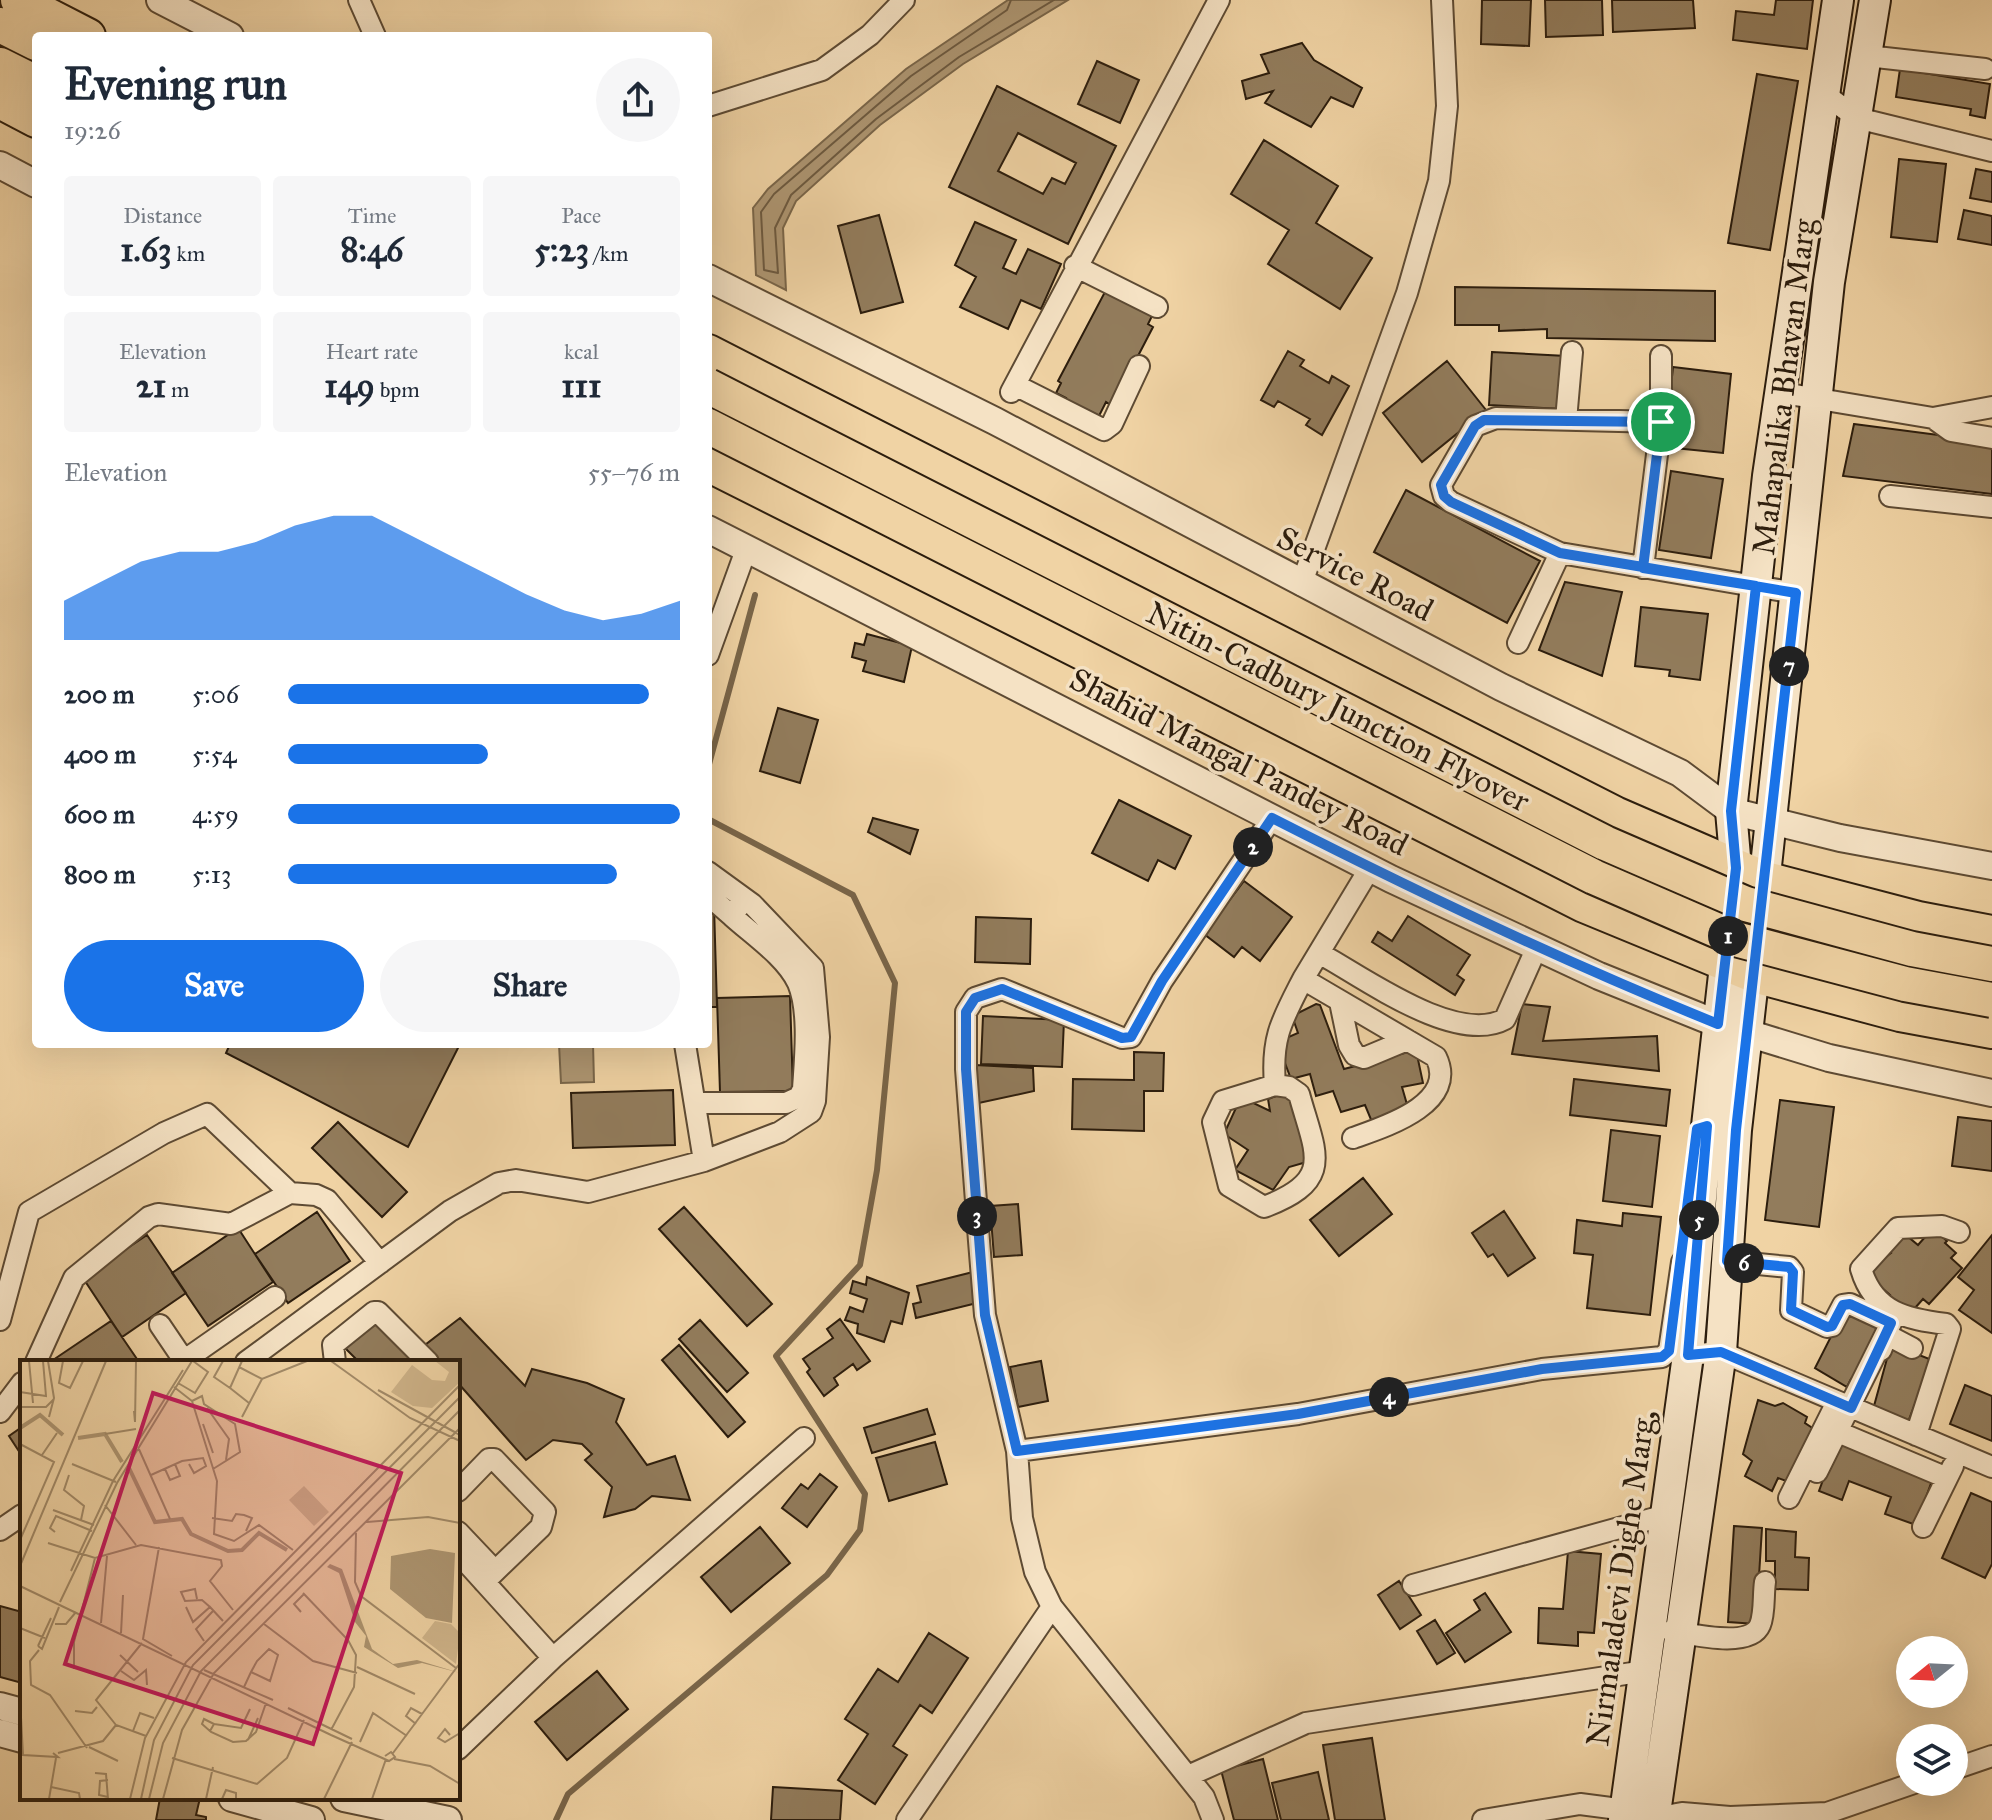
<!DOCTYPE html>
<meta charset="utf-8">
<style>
body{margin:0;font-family:"IM FELL Great Primer",serif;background:#f6f6f7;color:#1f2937;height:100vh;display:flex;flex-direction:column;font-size:30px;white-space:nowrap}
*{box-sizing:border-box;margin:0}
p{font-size:26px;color:#747a83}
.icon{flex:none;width:44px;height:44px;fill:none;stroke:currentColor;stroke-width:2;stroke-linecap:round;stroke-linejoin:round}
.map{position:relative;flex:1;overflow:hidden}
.panel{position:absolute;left:32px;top:32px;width:680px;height:1016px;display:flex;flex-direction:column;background:#fff;border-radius:8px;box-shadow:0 8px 32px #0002}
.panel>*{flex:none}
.needle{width:52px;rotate:252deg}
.fabs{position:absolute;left:1896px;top:1636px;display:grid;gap:16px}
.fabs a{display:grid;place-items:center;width:72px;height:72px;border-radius:50%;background:#fff;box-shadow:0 8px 32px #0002;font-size:40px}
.pin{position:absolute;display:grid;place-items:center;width:68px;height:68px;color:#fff;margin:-34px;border:4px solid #fff;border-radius:50%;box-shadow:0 2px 8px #0007}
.km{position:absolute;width:40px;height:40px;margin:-20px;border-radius:50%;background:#222;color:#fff;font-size:22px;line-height:40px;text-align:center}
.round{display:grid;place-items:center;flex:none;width:84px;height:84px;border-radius:42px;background:#f6f6f7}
.headline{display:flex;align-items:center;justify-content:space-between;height:136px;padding:0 32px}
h1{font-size:44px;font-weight:800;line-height:60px}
.stats{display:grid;grid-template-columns:repeat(3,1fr);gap:12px;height:136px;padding:8px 32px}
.stats div{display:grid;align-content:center;border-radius:8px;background:#f6f6f7;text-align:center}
.stats b{font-size:34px;font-weight:800}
.stats small{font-size:22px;font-weight:400}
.stats p{font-size:22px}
.chart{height:224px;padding:16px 32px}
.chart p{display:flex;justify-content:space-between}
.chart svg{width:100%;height:144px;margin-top:8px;fill:#1a73e8;opacity:.7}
.button{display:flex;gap:16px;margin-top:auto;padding:16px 32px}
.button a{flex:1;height:92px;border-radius:48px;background:#1a73e8;color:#fff;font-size:32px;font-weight:800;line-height:92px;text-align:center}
.button a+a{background:#f6f6f7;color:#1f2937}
ul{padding:0 32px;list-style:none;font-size:26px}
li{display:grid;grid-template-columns:128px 96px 1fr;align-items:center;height:60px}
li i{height:20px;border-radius:10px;background:#1a73e8}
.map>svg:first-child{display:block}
.water{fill:#ad9571;stroke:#796549;stroke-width:2}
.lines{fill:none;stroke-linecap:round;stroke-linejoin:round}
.shore{stroke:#6c593f;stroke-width:2}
.stream{stroke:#796549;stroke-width:6}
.building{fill:#927c5c;stroke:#2c1d0d;stroke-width:2;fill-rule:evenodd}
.minor-casing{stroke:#5d4a33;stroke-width:24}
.tertiary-casing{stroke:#5d4a33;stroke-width:30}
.secondary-casing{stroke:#2c1d0d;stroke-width:34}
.trunk-casing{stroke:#2c1d0d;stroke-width:38}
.minor{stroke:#f5e2c4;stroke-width:20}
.tertiary{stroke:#f5e2c4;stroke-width:26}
.secondary{stroke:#f5e2c4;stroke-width:30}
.trunk{stroke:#f0d3a4;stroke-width:34}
.trunk-bridge-casing{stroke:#2c1d0d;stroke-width:38;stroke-linecap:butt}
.trunk-bridge{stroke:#f0d3a4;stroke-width:34}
.route-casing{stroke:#fff;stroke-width:16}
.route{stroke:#1a73e8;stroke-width:10}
.labels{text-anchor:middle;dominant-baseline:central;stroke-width:7;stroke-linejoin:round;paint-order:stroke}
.street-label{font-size:32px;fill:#2c1d0d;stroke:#f5e2c4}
.inset-river{fill:none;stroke:#ad9571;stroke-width:4}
.inset-road{fill:none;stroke:#a28a68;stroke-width:2}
.view{fill:#c2185b;fill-opacity:0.15;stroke:#c2185b;stroke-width:4}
.inset-edge{fill:none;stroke:#2c1d0d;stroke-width:4}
</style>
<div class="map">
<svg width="1992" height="1820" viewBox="0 0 1992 1820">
<rect width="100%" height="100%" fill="#f0d3a4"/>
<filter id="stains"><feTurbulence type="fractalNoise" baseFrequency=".0025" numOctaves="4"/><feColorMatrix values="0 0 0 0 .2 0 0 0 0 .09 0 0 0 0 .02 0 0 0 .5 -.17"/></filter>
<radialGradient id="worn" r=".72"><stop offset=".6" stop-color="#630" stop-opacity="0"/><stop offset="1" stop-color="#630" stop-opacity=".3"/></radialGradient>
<path class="water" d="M1008,0H1068L963,64L880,125L796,201L783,228L786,290L756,275L753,208L768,189L906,69Z
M559,1044H593L594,1082L561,1083Z"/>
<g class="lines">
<path class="shore" d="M1011,0L1007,10L911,76L774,194L761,212L764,270L778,273L775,228L791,195L876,119L959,57L1054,0"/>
<path class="stream" d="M708,768L755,595
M556,1820L568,1794L827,1575L860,1530L865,1494L776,1356L860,1265L877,1170L895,983L853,895L708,819"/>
</g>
<path class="building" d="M1482,0H1531L1529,46L1481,44Z
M1545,0H1602L1603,35L1546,37Z
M1612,0H1693L1695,28L1613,32Z
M1776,0H1813L1807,49L1733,40L1736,11L1774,15Z
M1302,43L1314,60L1362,88L1353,107L1331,97L1311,127L1265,103L1273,91L1246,99L1242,81L1269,73L1261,55Z
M1097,61L1139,80L1120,123L1078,104Z
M1900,69L1990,84L1985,118L1970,115L1971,109L1896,97Z
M1757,74L1798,81L1770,250L1728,243Z
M997,86L1116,146L1068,244L949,187ZM1018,133L1076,163L1065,184L1052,178L1043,194L998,171Z
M1264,140L1338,186L1316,223L1372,258L1340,309L1268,264L1289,230L1231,194Z
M1899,159L1946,164L1937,242L1891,237Z
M1976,169L1992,172V202L1970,198Z
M1964,210L1992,216V245L1958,239Z
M879,215L903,302L861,313L838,226Z
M975,222L1016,240L1003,268L1016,274L1028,249L1061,264L1041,309L1021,300L1008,329L960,307L976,277L955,265Z
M1455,287L1715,291V341L1547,338V329L1499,331V325H1455Z
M1106,290L1154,312L1148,324L1153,327L1112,406L1106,402L1099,416L1088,410L1085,416L1063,405L1066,398L1056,393L1061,383L1058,381Z
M1288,351L1304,360L1300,366L1329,383L1332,376L1349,386L1322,435L1306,425L1310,419L1278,401L1274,407L1261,400Z
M1492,352L1566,356L1563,409L1489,405Z
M1447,361L1486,410L1422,462L1383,413Z
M1673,367L1731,374L1723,453L1665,447Z
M1854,424L1992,442V494L1843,476Z
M1671,471L1723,479L1711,558L1659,550Z
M1406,490L1540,561L1507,623L1374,552Z
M1565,582L1622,592L1602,676L1539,650Z
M1641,607L1708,614L1700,680L1669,676L1670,670L1635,666Z
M867,634L912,646L904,682L863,671L866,661L852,657L855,643L864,645Z
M778,708L818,720L800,783L760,771Z
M1119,800L1191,836L1175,869L1158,860L1148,881L1092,853Z
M873,818L918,830L910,854L868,832Z
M1244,881L1292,917L1260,961L1242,947L1234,957L1204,934Z
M714,906L717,1007H708V907Z
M1408,916L1470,955L1457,975L1464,980L1455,995L1372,942L1378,932L1392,941Z
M976,917L1031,919L1030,964L975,962Z
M790,996L793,1091L720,1092L717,998Z
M1316,1004L1320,1005L1344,1069L1416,1050L1423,1083L1402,1087L1408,1108L1372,1122L1365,1105L1341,1112L1333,1091L1316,1096L1310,1074L1291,1079L1277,1042L1298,1033L1292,1016Z
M1522,1004L1550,1007L1543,1041L1657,1036L1659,1071L1512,1054Z
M983,1016L1064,1020L1062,1067L981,1064Z
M230,1044H460L408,1147L226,1053Z
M1134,1052L1164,1053L1163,1091H1144V1131L1072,1129L1073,1079L1134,1080Z
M975,1065L1033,1068L1034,1091L974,1104Z
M1574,1079L1670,1090L1666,1126L1570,1115Z
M673,1090L675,1145L573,1148L571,1093Z
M1288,1092L1310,1161L1289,1167L1273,1190L1235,1170L1248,1150L1224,1134L1241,1097L1270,1111L1268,1099Z
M1780,1100L1834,1107L1819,1227L1765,1220Z
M1958,1117L1992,1121V1171L1952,1166Z
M338,1122L407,1192L382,1217L312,1148Z
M1611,1130L1660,1136L1652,1207L1603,1201Z
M1363,1178L1392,1214L1339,1256L1310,1220Z
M1018,1204L1022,1255L994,1257L990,1206Z
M684,1207L772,1304L747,1326L659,1229Z
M1504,1211L1535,1258L1508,1276L1493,1254L1488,1257L1472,1233Z
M317,1212L350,1261L288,1303L255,1254Z
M1623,1213L1661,1217L1650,1315L1587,1308L1593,1255L1574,1253L1577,1220L1622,1226Z
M238,1228L273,1282L208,1326L172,1273Z
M1933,1228L1947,1241L1945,1243L1956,1253L1951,1258L1962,1268L1929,1304L1923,1299L1907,1317L1886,1299L1890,1295L1865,1273L1891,1253L1886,1248L1901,1231L1918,1245Z
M147,1235L186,1293L122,1337L83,1278Z
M1992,1235V1333L1959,1310L1974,1290L1958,1277Z
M973,1272L981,1302L916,1318L913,1304L921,1302L917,1286Z
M867,1277L909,1293L902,1324L891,1321L884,1342L857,1333L858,1324L845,1320L850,1307L863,1312L867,1299L850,1293L853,1281L866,1285Z
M1846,1307L1882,1323L1859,1381L1851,1379L1847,1387L1815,1368Z
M378,1316L422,1362H359L345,1348Z
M460,1318L525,1386L532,1369L587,1383L624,1399L616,1422L647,1465L675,1456L690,1500L652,1496L635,1509L604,1517L612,1487L585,1460L592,1454L582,1444L553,1440L526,1460L458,1383V1362H440L425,1345Z
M840,1319L870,1361L857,1370L853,1364L834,1378L838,1385L824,1396L807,1372L810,1369L803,1359L833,1338L827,1329Z
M700,1320L748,1373L727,1392L679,1339Z
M111,1321L139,1362H54L53,1360Z
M1891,1344L1932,1360L1908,1422L1874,1406Z
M679,1345L745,1422L728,1437L662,1360Z
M1041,1361L1048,1401L1018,1407L1010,1367Z
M1965,1385L1992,1396V1441L1950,1424Z
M1758,1400L1775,1406L1783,1403L1807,1417L1805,1423L1814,1429L1789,1482L1778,1478L1772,1491L1745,1476L1752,1461L1743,1454Z
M927,1409L935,1434L872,1453L864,1428Z
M22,1427V1456L9,1436Z
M1838,1439L1934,1475L1916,1525L1885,1514L1891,1497L1849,1481L1842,1500L1819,1491Z
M935,1442L947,1484L889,1501L876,1458Z
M820,1474L837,1487L807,1527L782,1508L801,1484L808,1489Z
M1971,1493L1992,1502V1564L1985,1578L1942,1558Z
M1734,1526L1762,1528L1756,1624L1728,1622Z
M760,1527L790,1563L731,1612L701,1577Z
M1766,1529L1796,1532L1795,1557L1809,1558L1808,1590L1775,1589V1561H1766Z
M1568,1551L1601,1554L1594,1633L1578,1632V1646L1538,1643L1539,1608L1563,1609Z
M1399,1581L1421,1615L1400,1629L1378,1595Z
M1485,1593L1511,1632L1465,1662L1446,1633L1480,1610L1474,1600Z
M0,1606L22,1612V1683L0,1677Z
M1435,1620L1455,1653L1437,1664L1417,1631Z
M929,1633L968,1658L932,1713L920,1705L893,1746L907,1755L875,1804L838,1780L868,1734L845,1719L878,1669L898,1682Z
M597,1671L628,1709L567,1760L535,1722Z
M1372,1738L1385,1820H1335L1323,1745Z
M1263,1759L1278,1820H1234L1221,1770Z
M1318,1772L1329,1820H1281L1272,1783Z
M773,1787L842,1791L840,1820H771Z
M160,1798H200L196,1815L206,1817V1820H156Z"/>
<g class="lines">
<g class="minor-casing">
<path id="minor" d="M359,0L375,36
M1867,56L1985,69
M1823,93L1857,118L1992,151
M708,106L822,70L870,35L904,0
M1075,266L1157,307
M1015,385L1104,430L1112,424L1139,366
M1011,392L1219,0
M1783,393L1933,418L1992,407
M1933,418L1951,431L1992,438
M1566,420L1572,352
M1661,422V356
M1890,496L1992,507
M1643,568L1661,422L1496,418L1475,426L1441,485L1444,496L1451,502L1560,553L1796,593
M1301,585L1407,293L1439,181L1447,106L1442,0
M1518,643L1560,553
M708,655L746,550
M708,895L732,916L740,905
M1319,953C1363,977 1456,1046 1505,1019L1537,947
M1340,1002L1349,1045L1355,1055L1364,1058L1407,1040
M685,1044L704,1161
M1275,1085L1223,1101L1213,1122L1229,1186L1264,1207C1336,1180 1315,1153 1299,1094L1289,1087L1275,1085C1271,1037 1282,1020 1303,979
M695,1103H786L799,1097L803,1089C805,1058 810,1012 798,983C786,957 753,935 732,916
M1353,1138C1384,1127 1459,1104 1436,1057L1303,979L1370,868
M1727,1261L1789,1267L1793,1272L1791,1310L1827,1327L1832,1326L1843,1305L1850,1304L1891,1323
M0,1320L29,1212L164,1133L207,1114L290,1193L316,1195L327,1200L380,1263
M160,1325L185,1362
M1881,1350L1885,1340L1893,1338L1912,1348
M1688,1355L1721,1352L1992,1467
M36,1362L74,1278L149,1217L158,1214L231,1224L290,1193
M182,1362L275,1297
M246,1362L450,1211L499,1183L516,1180L588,1192L704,1161L780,1132L811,1112L815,1101L819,1037L813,968L752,904L708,872
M335,1362L333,1345L374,1312H378L428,1362
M0,1412L22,1383
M1838,1432L1947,1478
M1916,1435L1950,1329L1946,1324C1907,1319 1874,1313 1861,1269L1898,1228L1942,1226L1959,1232
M1017,1451L1298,1414L1542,1369L1662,1357L1669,1351L1682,1262
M1817,1472L1895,1315
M458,1491L489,1459H494L545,1512L541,1527L484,1582
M1789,1498L1837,1402
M1923,1527L1953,1466
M0,1530L22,1515
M458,1532L495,1571
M458,1553L553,1658
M1413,1585L1666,1515
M1671,1631C1691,1634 1750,1649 1760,1625C1765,1613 1763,1595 1765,1582
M458,1749L553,1658L804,1438
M1954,1769L1992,1756
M1188,1776L1306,1723L1645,1671
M907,1820L1052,1607
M1213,1820L1204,1797L1052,1607L1035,1572L1022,1518L1017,1451L985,1315L979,1241L966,1069V1012L975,998L1002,989L1122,1038L1131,1037L1162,981L1272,818
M1483,1820L1580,1804L1626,1810L1654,1818L1682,1813L1730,1817L1827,1813L1917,1782"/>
</g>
<g class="tertiary-casing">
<path id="tertiary" d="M160,0L230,36
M0,165L36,184
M708,278L995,421L1501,687L1680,773L1731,811L1840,838L1992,866
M708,529L1391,879L1599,976L1718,1024L1829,1058L1992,1093
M0,1706L22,1712
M0,1733L22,1739
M232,1798L311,1820
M344,1798L448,1820"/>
</g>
<g class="secondary-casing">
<path id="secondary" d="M1762,903L1829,282L1875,0
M1624,1820L1688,1355L1707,1126L1736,868L1731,811L1768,476L1838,0
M1654,1820L1721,1352L1736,1130L1756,954"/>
</g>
<g class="trunk-casing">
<path id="trunk" d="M18,0L88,36
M0,25L36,43
M0,65L36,83
M0,101L36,120
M708,352L1615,814L1765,879L1918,919L1992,933
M708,464L1584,905L1754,975L1900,1014L1992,1031"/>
</g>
<use href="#minor" class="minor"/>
<use href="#tertiary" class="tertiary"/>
<use href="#secondary" class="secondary"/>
<use href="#trunk" class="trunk"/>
<g class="trunk-bridge-casing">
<path id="trunk-bridge" d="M708,386L1605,843L1746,904L1912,949L1992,964
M708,426L1594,877L1739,940L1905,984L1992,1000"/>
</g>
<use href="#trunk-bridge" class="trunk-bridge"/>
</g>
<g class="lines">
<g class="route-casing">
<path id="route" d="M1661,422L1643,568L1756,586L1731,811L1736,868L1718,1024C1566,963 1419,893 1272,818L1162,981L1131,1037L1122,1038L1002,989L975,998L966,1012V1069L985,1315L1017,1451L1298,1414L1542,1369L1662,1357L1669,1351L1697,1129L1707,1126L1688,1355L1721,1352L1851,1408L1891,1323L1850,1304L1843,1305L1832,1326L1827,1327L1791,1310L1793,1272L1789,1267L1727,1261L1736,1130L1796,593L1560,553L1451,502L1444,496L1441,485L1475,426L1484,420L1661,422"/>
</g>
<use href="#route" class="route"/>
</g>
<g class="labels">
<g class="street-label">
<text transform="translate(1784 387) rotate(-83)">Mahapalika Bhavan Marg</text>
<text transform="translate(1355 574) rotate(27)">Service Road</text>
<text transform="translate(1338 707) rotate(27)">Nitin-Cadbury Junction Flyover</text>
<text transform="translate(1239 762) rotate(27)">Shahid Mangal Pandey Road</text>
<text transform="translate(1621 1578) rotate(-82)">Nirmaladevi Dighe Marg,</text>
</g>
</g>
<g transform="translate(20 1360)">
<rect width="440" height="440" fill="#f0d3a4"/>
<path d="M415,1H440V22L412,48L393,46L371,32L392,5L412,20L425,21L429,12ZM284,126L309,152L294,166L269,140ZM415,261L431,264L440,273L436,304L402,278Z" fill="#cfb48a"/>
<path d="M410,189L435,193L432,263L406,258L370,229L371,196ZM310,204L322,209L352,289L373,304L397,300L440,313L402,303L378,308L344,287L346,276L335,262L319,213L307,207Z" fill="#ad9571"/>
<path class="inset-river" d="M0,68L20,55L43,75M58,78L85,74L102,102M109,108L135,162L162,159L171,174L208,191L222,190L239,173L267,190"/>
<path class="inset-road" d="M9,1L13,43M28,1L34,38L29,57M43,1L39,23L50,28L63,1M203,1L194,17L210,28M222,1L210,28L229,43M311,1L390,58L440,81M219,7L242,19L287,1M158,23L175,33L188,12L173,1M154,27L172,41L197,121L194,174L214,181L239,165L273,190M358,30L440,75M0,32L26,36L23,1M172,41L182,36L184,44L215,64L220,92L193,109M0,47H26L33,40M187,48L209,79L206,100M114,51L115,62L116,1M222,57L242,19M183,64L193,93M85,74L116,69M0,84L34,102L0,180M118,87L150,159M22,95L37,73M52,104L96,122M145,109L150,120L160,116L155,104M49,115L44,130L64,146L61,160M131,115L162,101L183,98L186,106L174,113L169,104M85,145L116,185M33,150L74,165M192,158L212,161L216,154L224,155L232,158L226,171M347,162L408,157L440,163M35,172L30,168L36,156L72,171M336,173L335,222L341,236L436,308M28,183L75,198L121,185L201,200L202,206L190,221L213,250M139,187L123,279L152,296M0,206L86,1M51,211L93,121L163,10M0,226L311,375L369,401L375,397L371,392L365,396M283,233L328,280L336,295L334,327L311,370M177,239L175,229L161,232L165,241L182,240L190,247M40,242L97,123L172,1M166,247L173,262L190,247L203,261M281,252L274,244L284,234M81,263L87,196M35,264H46L56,252M244,264L293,301L337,313M0,268L25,278M101,273L103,235M184,281L176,269L193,251M122,283L76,340L96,365L126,376M18,286L22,289L39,247M18,286L31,258M19,290L10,301L11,325L30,335L67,388M100,295L118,312M337,307L395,334M54,309V282L75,198M184,310L253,340M101,311L114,320L126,310L127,325M224,327L231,312L237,301L249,289L258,295L250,321L231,312M0,338L3,395L38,397L33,393M268,348L332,379M55,351L72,353L77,347M194,364L221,368L230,349M396,364L386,356L391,348L402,354M113,371L120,353L134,358M190,371L194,364L184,359L182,364L191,372L213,382L226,381L236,372L246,343M430,375L425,369L418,378L425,382L440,373M228,380L238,358M340,382L353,353L387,376M69,387L98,401M38,393L83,381L96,365M373,393L440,303M152,398L237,424L267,398L284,360M374,399L410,406L440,424M75,413L86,414L88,439M88,420L80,421L79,435L88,437M31,427L59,433L60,439M29,439L36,398M110,439L125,378L166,302L440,25M121,439L134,380L173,305L440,37M129,439L143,383L181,311L440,50M143,439L162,370L194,313L440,68M186,439L193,407M202,439L206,430L216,433V439M304,439L332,382M352,439L366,399"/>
<path class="view" d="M133,33L381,113L293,384L45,304Z"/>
<rect width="440" height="440" class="inset-edge"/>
</g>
<rect width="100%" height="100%" filter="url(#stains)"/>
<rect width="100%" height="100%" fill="url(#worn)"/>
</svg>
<div class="fabs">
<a><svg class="needle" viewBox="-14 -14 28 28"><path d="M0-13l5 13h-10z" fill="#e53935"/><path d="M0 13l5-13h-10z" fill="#747a83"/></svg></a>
<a><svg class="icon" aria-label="layers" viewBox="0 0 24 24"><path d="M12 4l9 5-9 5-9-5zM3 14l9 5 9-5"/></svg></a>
</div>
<div class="pin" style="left:1661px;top:422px;background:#1e9e55"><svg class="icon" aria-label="arrive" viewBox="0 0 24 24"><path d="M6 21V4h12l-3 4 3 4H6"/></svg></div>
<b class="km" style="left:1728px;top:936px">1</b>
<b class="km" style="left:1253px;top:847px">2</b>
<b class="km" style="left:977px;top:1216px">3</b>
<b class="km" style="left:1389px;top:1397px">4</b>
<b class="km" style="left:1699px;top:1220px">5</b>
<b class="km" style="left:1744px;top:1263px">6</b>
<b class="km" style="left:1789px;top:666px">7</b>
<section class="panel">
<div class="headline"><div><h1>Evening run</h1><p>19:26</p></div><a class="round"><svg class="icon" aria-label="share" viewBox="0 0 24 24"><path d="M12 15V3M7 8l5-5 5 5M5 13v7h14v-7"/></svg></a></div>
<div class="stats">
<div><p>Distance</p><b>1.63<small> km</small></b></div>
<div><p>Time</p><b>8:46</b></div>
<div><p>Pace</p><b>5:23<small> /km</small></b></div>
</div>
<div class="stats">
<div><p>Elevation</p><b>21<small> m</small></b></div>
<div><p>Heart rate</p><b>149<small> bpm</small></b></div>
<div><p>kcal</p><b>111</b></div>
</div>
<div class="chart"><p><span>Elevation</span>55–76 m</p>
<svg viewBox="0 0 160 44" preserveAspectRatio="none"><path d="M0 44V32L10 26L20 20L30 17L40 17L50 14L60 9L70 6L80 6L90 12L100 18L110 24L120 30L130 35L140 38L150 36L160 32V44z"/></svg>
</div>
<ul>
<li><b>200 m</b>5:06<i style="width:92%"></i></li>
<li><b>400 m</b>5:54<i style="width:51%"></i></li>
<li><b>600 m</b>4:59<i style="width:100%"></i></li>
<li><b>800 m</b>5:13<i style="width:84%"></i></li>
</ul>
<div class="button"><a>Save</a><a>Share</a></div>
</section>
</div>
